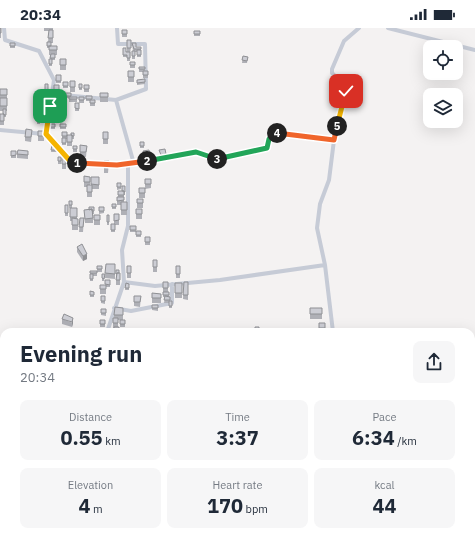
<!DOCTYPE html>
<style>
body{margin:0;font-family:"IBM Plex Sans",sans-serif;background:#f6f6f7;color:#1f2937;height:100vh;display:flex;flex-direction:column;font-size:15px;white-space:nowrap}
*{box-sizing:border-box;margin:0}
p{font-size:13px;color:#747a83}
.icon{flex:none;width:22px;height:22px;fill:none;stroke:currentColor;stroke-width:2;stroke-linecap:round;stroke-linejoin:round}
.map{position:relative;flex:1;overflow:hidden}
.sheet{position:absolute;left:0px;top:300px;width:475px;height:212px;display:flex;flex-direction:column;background:#fff;border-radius:12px 12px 0 0;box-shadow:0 4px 16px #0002}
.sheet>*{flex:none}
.controls{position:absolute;left:423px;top:12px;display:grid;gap:8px}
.controls a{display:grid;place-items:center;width:40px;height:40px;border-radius:8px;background:#fff;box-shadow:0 4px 16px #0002;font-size:20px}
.pin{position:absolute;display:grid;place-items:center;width:34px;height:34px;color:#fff;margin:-17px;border-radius:8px;box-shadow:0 2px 6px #0006}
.km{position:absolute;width:20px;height:20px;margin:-10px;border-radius:50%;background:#222;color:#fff;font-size:11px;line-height:20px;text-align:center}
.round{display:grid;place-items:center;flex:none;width:42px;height:42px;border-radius:8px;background:#f6f6f7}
.overview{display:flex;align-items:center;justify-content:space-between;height:68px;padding:0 20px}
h1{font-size:22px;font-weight:700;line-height:30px}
.figures{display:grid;grid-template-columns:repeat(3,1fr);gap:6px;height:68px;padding:4px 20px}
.figures div{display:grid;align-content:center;border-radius:8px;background:#f6f6f7;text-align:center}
.figures b{font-size:20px;font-weight:700}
.figures small{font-size:11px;font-weight:400}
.figures p{font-size:11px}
.status{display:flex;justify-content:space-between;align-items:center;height:28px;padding:0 20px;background:#fff;direction:ltr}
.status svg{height:11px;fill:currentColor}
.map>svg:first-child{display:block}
.water{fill:url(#water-waves)}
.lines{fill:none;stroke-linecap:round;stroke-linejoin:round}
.street{stroke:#c6cbd6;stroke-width:4}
.wall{fill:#afb0b6}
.shaded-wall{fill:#8f9094}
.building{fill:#cccdd4;stroke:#8f9094}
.split-1-casing{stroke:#fff;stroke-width:8}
.split-2-casing{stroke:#fff;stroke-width:8}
.split-3-casing{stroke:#fff;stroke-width:8}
.split-4-casing{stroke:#fff;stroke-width:8}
.split-5-casing{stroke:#fff;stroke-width:8}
.split-6-casing{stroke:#fff;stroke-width:8}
.split-1{stroke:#f5b400;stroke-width:5}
.split-2{stroke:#f0652b;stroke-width:5}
.split-3{stroke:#22a559;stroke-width:5}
.split-4{stroke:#22a559;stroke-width:5}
.split-5{stroke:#f0652b;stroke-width:5}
.split-6{stroke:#f5b400;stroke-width:5}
</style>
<div class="status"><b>20:34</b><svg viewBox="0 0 49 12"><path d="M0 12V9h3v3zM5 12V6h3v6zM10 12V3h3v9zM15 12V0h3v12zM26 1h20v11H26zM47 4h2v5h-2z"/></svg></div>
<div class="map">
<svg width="475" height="512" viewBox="0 0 475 512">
<defs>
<pattern id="water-waves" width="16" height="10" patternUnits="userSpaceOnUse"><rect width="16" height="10" fill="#8ec9ee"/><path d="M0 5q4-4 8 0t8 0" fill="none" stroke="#76a6c4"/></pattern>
</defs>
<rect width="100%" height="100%" fill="#f4f2f2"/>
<path class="water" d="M255,508H305V512H255Z"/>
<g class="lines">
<path class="street" d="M4,0L5,12L39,23L54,52L46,107L71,134L129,136
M388,0L475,22
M53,66L116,72L146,61L145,16H118L117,0
M116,72L134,136L196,124L215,131L267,120L269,111L276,105L334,112
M0,102L44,106
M128,136V198L122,222L124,254L155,258L220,252L325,237
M114,280L131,283L172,275V256
M107,304L124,254
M333,304L325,237L317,200L320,176L329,152L334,112L346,63L342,55L332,45V41L344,13L359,0
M471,460L475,461
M105,508L106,512
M202,512L204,508
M341,512L342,508"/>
</g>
<path class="wall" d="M0,0H1V10H0Z
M44,0H53V15H51V18H57V27H55V32H52V38H49V31H50V27H49V20H47V14H48L49,3H44Z
M122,2H127V9H122Z
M194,3H200V8H194Z
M127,12H131L130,33H127V29H123V20L127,24Z
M10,15L15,18V20H10Z
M132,15L136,19H141V29H137V24H135V31H132V23H133Z
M243,28L248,29L247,35H242Z
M60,31H66V42H60Z
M130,34H135V40H130Z
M139,39H145V43H148V50H143V44H139Z
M128,43H134V54H128Z
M56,47H61V55H56Z
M145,51V56L137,57V55Z
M70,53H75V64H70Z
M63,54H68V60H63Z
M45,56H48V64H45Z
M79,56H82V62H79Z
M54,57H59V65H57L59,72V74H54L52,65H54Z
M84,57H89V64H84Z
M0,61H7V83H6V89H4V97H0V86H3V83H0Z
M64,65H71V69H77V74H69V70H64Z
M100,65H108V74H100Z
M40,67H46L47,90H43V83H41Z
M86,68H92V72H95V78H90V73H86Z
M79,69H84V75H79Z
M75,75H79V83H75Z
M34,78H38V85H34Z
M61,79H66V85H61Z
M53,89H59V95H53Z
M37,90H40V96H37Z
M49,96H55V101H49Z
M60,96H66V101H60Z
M38,103H44V113H38Z
M62,104L67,108L71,107L74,105V111H72V118H67V111H66V117H62Z
M103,104H108V116H103Z
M32,106L31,114L25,113V109Z
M140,114H144V120H140Z
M52,117H57V124H51Z
M80,117L87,118L86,129L80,128Z
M73,118H77V124H73Z
M11,123H16V130H11Z
M28,123V131L17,130V126Z
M143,123L150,127V132L144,133Z
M62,126H66V141H62Z
M58,129H61V136H58Z
M104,133H109L108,145H104Z
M84,148L90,149V157H91V149H99V161H92V169H87V159H84Z
M145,151H151V160L145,161V170H139V160H145Z
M117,155H121V161L117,162Z
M125,158V167H124V174H127V187H121V177H117V169H118V163H122Z
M137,171H143V180H137Z
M69,173H72V180H77V191H78V202H72V193H70V180H69Z
M112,176H116V181H112Z
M65,177H68V188H65Z
M94,179V186H93V195H85L84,182H89Z
M99,179H104V185L99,186Z
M136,181H142V191H136Z
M114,186H119V197H115V204H111V196H114Z
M94,187H100V197H94Z
M107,187H109V197H107Z
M80,190H84L83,204H79Z
M130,198H136V203H141V209H136V204H130Z
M145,209H150V217H145Z
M77,219L87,231L83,233L77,224Z
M153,232H157V244H153Z
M106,236H115V251L105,250Z
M97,238H102V244H97V248H93V253H90V243H97Z
M127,238H131V250H127Z
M176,238H180V250H176Z
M116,242L119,245H120V257H116Z
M102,246H105L104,253H102Z
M110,252V259H106V266H100V257H105Z
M163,254H168V264H169L170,273H172V280H169V275H164L165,269H163Z
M184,254H188V272L183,271Z
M126,255L129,256V262H125Z
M175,255H182V270H175Z
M90,263L94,264V269H90Z
M152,265L161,266V275H152Z
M101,268H105V276L101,275Z
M141,268L140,279L134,278V274Z
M152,277H158V283L152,282Z
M123,280V292H118V299L113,300V290H114V287Z
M310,280H322V291H310Z
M101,281H106V288L101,287Z
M62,291L73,295L72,299L62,296Z
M100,292H105V299H100Z
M120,292H125V299H120Z
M319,295H325V304H319Z
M92,508H98V512H92Z
M184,508L193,509V508H197V509H193L195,512H184Z
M325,508H332V509H325Z
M373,508H377V512H373Z"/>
<path class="shaded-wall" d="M166,126V128L161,129V127Z
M87,226V231L83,233V228Z
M73,290V295L72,299V294Z"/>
<path class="building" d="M0,0H1V5H0Z
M49,2H53V10H48Z
M122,2H127V6H122Z
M194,3H200V6H194Z
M127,12H131V20H127Z
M47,14H51V18H47Z
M10,15H15V18H10Z
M132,15H136V19H141V21H134Z
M49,18H57V22H49Z
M123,20H126V24H130V30H127V27H123Z
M137,22H141V27H137Z
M132,23H135V28H132Z
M51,26H55V30H50Z
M243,28L248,29L247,33L242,32Z
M49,31H52V36H49Z
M60,31H66V37H60Z
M130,34H135V37H130Z
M139,39H145V41H139Z
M128,43H134V49H128Z
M143,43H148V47H143Z
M56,47H61V53H56Z
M145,51V54L137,55V52Z
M70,53H75V59H70Z
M63,54H68V58H63Z
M45,56H48V62H45Z
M79,56H82V60H79Z
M54,57H59V63H54Z
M84,57H89V61H84Z
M0,61H7V67H0Z
M52,65H57L59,72H54Z
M64,65H71V68H64Z
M100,65H108V69H100Z
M40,67H46V73H40Z
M86,68H92V71H86Z
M69,69H77V71H69Z
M79,69H84V72H79Z
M0,70H7V78H0Z
M90,72H95V75H90Z
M41,74H47V79L41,78Z
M75,75H79V81L75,80Z
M34,78H38V83H34Z
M61,79H66V82H61Z
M3,81H6V87H4V86H3Z
M43,83H47V87H43Z
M0,86H4V93H0Z
M53,89H59V93H53Z
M37,90H40V94H37Z
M49,96H55V99H49Z
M60,96H66V99H60Z
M26,101L32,102L31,109H25Z
M38,103H44V108H38Z
M62,104H67V108H62Z
M103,104H108V111H103Z
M71,105H74V108H72V107H71Z
M67,107H72V114H67Z
M62,110H66V115H62Z
M140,114H144V118H140Z
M52,117H57V122H51Z
M80,117L87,118L86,124H80Z
M73,118H77V121H73Z
M165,121L166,126L161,127L159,122Z
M18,122L28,123V127L17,126Z
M149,122L150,127L144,128L143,123Z
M11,123H16V127L11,128Z
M62,126H66V136H62Z
M58,129H61V133H58Z
M104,133H109L108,140H104Z
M84,148L90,149V154H84Z
M91,149H99V157L91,156Z
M145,151H151V156H145Z
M117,155H121V159H117Z
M87,157H92V164H87Z
M122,158H125V164H124V163H122Z
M139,160H145V165H139Z
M118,163H124V167H118Z
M117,169H124V172L117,173Z
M137,171H143V175H137Z
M69,173H72V177H69Z
M121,174H127V182H121Z
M112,176H116V179H112Z
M65,177H68V185H65Z
M89,179H94V183H92V181L89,182Z
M99,179H104V183H99Z
M70,180H77V189H70Z
M92,181L93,190L85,191L84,182Z
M136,181H142V186H136Z
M114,186H119V192L114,193Z
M94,187H100V192H94Z
M107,187H109V194H107Z
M72,190L78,191V197H72Z
M80,190H84L83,199H79Z
M111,196H115V202H111Z
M130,198H136V202H130Z
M136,203H141V207H136Z
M145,209H150V214H145Z
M82,216L87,226L83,228L77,219Z
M153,232H157V239H153Z
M106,236H115V246L105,245Z
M97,238H102V241H97Z
M127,238H131V245H127Z
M176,238H180V246H176Z
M116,242H119V245H117L116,246Z
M90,243H97V245H90Z
M117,245H120V252H116Z
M90,246H93V251H90Z
M102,246H105L104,251L102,250Z
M105,252H110V257L105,256Z
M163,254H168V260H163Z
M184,254H188V267H183Z
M126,255L129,256V260H125Z
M175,255H182V265H175Z
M100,257H106V261H100Z
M90,263L94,264V267H90Z
M163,264H169V267H163Z
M152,265L161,266V270H152Z
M101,268H105V273H101Z
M134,268H141L140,274H134Z
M165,268L170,269V272H164Z
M169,273H172V278H169Z
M152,277H158V280H152Z
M115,279L123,280V287H114Z
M310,280H322V286H310Z
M101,281H106V285H101Z
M64,286L73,290L72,294L62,291Z
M113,290H118V295H113Z
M100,292H105V296H100Z
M120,292H125V296H120Z
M319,295H325V300H319Z
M114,299H119V304H114Z
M255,299H259V304H255Z
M249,303H255V304H249Z
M471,425H473V429H471Z
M125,508H134V512L125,511Z
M184,508H192V509L189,508V510H184Z
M189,508L195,509L194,512H189Z
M333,509H336V512H333Z
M167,511H172V512H167Z"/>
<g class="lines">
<g class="split-1-casing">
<path id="split-1" d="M50,78L46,106L71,134L77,135"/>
</g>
<g class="split-2-casing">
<path id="split-2" d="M77,135L117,137L147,133"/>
</g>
<g class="split-3-casing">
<path id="split-3" d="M147,133L196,124L217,131"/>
</g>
<g class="split-4-casing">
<path id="split-4" d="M217,131L267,120L269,111L277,105"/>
</g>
<g class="split-5-casing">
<path id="split-5" d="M277,105L334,112L337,98"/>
</g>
<g class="split-6-casing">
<path id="split-6" d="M337,98L346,63"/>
</g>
<use href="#split-1" class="split-1"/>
<use href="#split-2" class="split-2"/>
<use href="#split-3" class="split-3"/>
<use href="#split-4" class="split-4"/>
<use href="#split-5" class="split-5"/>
<use href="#split-6" class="split-6"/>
</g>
</svg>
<div class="controls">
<a><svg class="icon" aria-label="locate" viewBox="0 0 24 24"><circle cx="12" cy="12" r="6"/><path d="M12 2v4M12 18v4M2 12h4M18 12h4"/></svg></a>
<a><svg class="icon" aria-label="layers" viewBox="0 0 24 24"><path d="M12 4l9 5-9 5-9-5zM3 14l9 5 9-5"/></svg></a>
</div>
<div class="pin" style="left:50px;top:78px;background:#1e9e55"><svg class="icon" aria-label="arrive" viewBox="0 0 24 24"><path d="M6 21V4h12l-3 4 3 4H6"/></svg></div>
<div class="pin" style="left:346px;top:63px;background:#d93025"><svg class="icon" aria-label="check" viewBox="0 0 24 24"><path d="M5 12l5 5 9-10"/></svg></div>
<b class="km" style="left:77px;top:135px">1</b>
<b class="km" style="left:147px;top:133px">2</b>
<b class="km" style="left:217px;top:131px">3</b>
<b class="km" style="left:277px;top:105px">4</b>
<b class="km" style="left:337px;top:98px">5</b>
<section class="sheet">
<div class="overview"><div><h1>Evening run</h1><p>20:34</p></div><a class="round"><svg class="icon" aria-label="share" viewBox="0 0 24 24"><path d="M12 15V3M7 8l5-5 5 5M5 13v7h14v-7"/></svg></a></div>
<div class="figures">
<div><p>Distance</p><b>0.55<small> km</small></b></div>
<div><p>Time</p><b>3:37</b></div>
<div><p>Pace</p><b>6:34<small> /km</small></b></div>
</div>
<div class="figures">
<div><p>Elevation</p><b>4<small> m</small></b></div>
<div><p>Heart rate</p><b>170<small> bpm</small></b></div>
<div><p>kcal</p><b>44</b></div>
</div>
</section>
</div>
